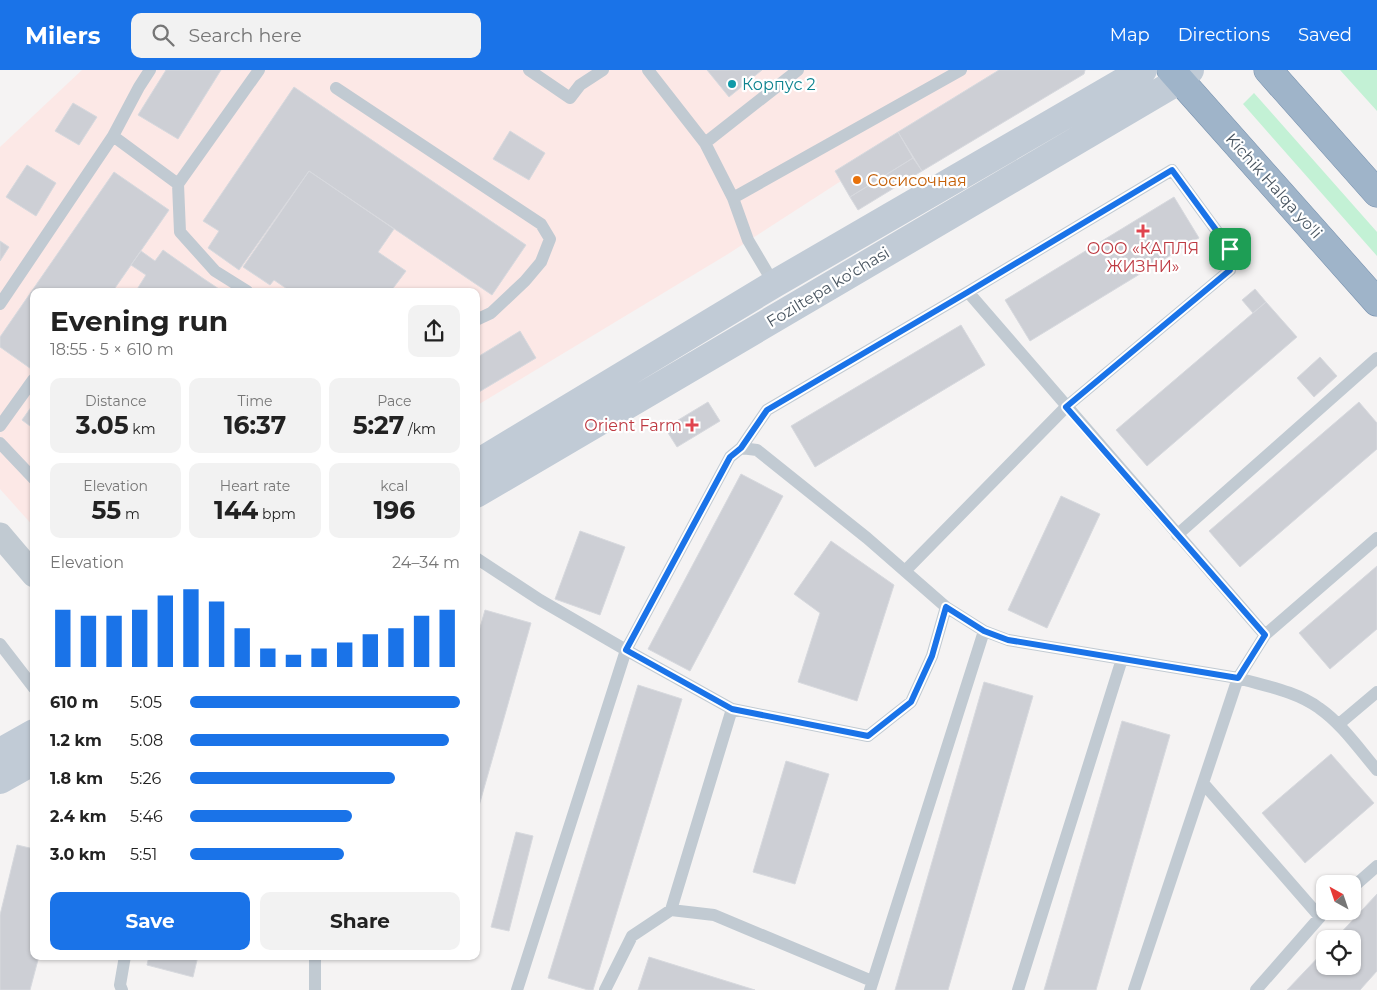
<!DOCTYPE html>
<meta charset="utf-8">
<style>
body{margin:0;font-family:Montserrat,sans-serif;background:#f2f2f2;color:#222;height:100vh;display:flex;flex-direction:column;font-size:19px;white-space:nowrap}
*{box-sizing:border-box;margin:0}
p{font-size:16px;color:#767676}
.icon{flex:none;width:28px;height:28px;fill:none;stroke:currentColor;stroke-width:2;stroke-linecap:round;stroke-linejoin:round}
.map{position:relative;flex:1;overflow:hidden}
.side{position:absolute;left:30px;top:218px;width:450px;height:672px;display:flex;flex-direction:column;background:#fff;border-radius:10px;box-shadow:0 1px 4px #0004}
.side>*{flex:none}
.needle{width:32px;rotate:320deg}
.fabs{position:absolute;left:1316px;top:805px;display:grid;gap:10px}
.fabs a{display:grid;place-items:center;width:45px;height:45px;border-radius:10px;background:#fff;box-shadow:0 1px 4px #0004;font-size:25px}
.pin{position:absolute;display:grid;place-items:center;width:42px;height:42px;color:#fff;margin:-21px;border-radius:10px;box-shadow:0 2px 8px #0006}
.round{display:grid;place-items:center;flex:none;width:52px;height:52px;border-radius:10px;background:#f2f2f2}
.summary{display:flex;align-items:center;justify-content:space-between;height:85px;padding:0 20px}
h1{font-size:28px;font-weight:700;line-height:38px}
.figures{display:grid;grid-template-columns:repeat(3,1fr);gap:8px;height:85px;padding:5px 20px}
.figures div{display:grid;align-content:center;border-radius:10px;background:#f2f2f2;text-align:center}
.figures b{font-size:25px;font-weight:700}
.figures small{font-size:14px;font-weight:400}
.figures p{font-size:14px}
.chart{height:140px;padding:10px 20px}
.chart p{display:flex;justify-content:space-between}
.chart svg{width:100%;height:90px;margin-top:5px;stroke:#1a73e8;stroke-width:6}
.action{display:flex;gap:10px;margin-top:auto;padding:10px 20px}
.action a{flex:1;height:58px;border-radius:10px;background:#1a73e8;color:#fff;font-size:20px;font-weight:700;line-height:58px;text-align:center}
.action a+a{background:#f2f2f2;color:#222}
ul{padding:0 20px;list-style:none;font-size:16px}
li{display:grid;grid-template-columns:80px 60px 1fr;align-items:center;height:38px}
li i{height:12px;border-radius:6px;background:#1a73e8}
header{display:flex;align-items:center;gap:30px;box-sizing:border-box;height:70px;padding:0 25px;background:#1a73e8;color:#fff}
header strong{font-size:24px}
nav{display:flex;gap:28px;margin-inline-start:auto;font-size:18px}
.search{width:350px;height:45px;background:#f2f2f2;display:flex;align-items:center;gap:12px;box-sizing:border-box;padding:0 18px;border-radius:10px;color:#767676;font-size:19px}
.map>svg:first-child{display:block}
.medical{fill:#fce8e6}
.green{fill:#c3f1d5}
.building{fill:#cdcfd5;stroke:#d7d9de}
.lines{fill:none;stroke-linecap:round;stroke-linejoin:round}
.trunk-casing{stroke:#7690ad;stroke-width:29}
.service{stroke:#c1cad2;stroke-width:12}
.minor{stroke:#c1cad2;stroke-width:25}
.secondary{stroke:#c1cbd6;stroke-width:28}
.trunk{stroke:#9fb4c9;stroke-width:28}
.route-casing{stroke:#fff;stroke-width:10}
.route{stroke:#1a73e8;stroke-width:6}
.culture-dot{fill:#0f9aa8;stroke:#fff;stroke-width:2}
.food-dot{fill:#e8710a;stroke:#fff;stroke-width:2}
.health-dot{fill:#e0444e;stroke:#fff;stroke-width:2}
.labels{text-anchor:middle;dominant-baseline:central;stroke-width:4.5;stroke-linejoin:round;paint-order:stroke}
.culture-label{font-size:16px;fill:#0d838f;stroke:#fff;text-anchor:start}
.food-label{font-size:16px;fill:#c56008;stroke:#fff;text-anchor:start}
.street-label{font-size:16px;fill:#4a5661;stroke:#fff}
.health-label{font-size:16px;fill:#be3a42;stroke:#fff}
</style>
<header>
<strong>Milers</strong>
<div class="search"><svg class="icon" aria-label="search" viewBox="0 0 24 24"><circle cx="10" cy="10" r="6"/><path d="M15 15l6 6"/></svg>Search here</div>
<nav><a>Map</a><a>Directions</a><a>Saved</a></nav>
</header>
<div class="map">
<svg width="1377" height="920" viewBox="0 0 1377 920">
<rect width="100%" height="100%" fill="#f5f3f3"/>
<path class="medical" d="M82,0H999L835,101L841,111L728,184L476,336V221H34V457L0,419V77Z"/>
<path class="green" d="M1340,0H1377V41Z
M1254,23L1377,162V186L1243,34Z"/>
<path class="building" d="M166,0H221L178,69L138,45Z
M707,0H762L729,27Z
M999,0H1085L1084,4L922,101L898,62Z
M294,17L526,175L492,225L309,101L239,200L208,178L219,161L203,151Z
M73,33L97,47L79,75L55,61Z
M510,61L545,83L529,110L493,89Z
M898,62L913,88L850,127L835,101Z
M913,88L922,101L858,140L850,127Z
M27,95L56,113L36,146L6,127Z
M309,101L394,159L378,182L406,201L391,221H357L355,219L353,221H290L274,210L270,215L243,197Z
M114,102L169,140L113,221H34V301L0,277V267Z
M1174,127L1199,168L1030,271L1005,230Z
M0,171L9,177L0,191Z
M163,180L204,209L222,221H136L146,205L131,195L141,181L155,191Z
M1255,219L1266,232L1253,243L1242,230Z
M1266,232L1297,267L1147,396L1116,360Z
M961,255L985,295L815,397L791,356Z
M520,261L536,288L479,322L476,317V288Z
M1320,287L1337,306L1314,327L1297,308Z
M708,332L720,351L677,377L665,358Z
M1359,332L1377,353V379L1240,497L1209,461Z
M34,333V359L22,350Z
M741,404L783,426L690,601L648,579Z
M1061,426L1100,444L1047,558L1008,540Z
M580,461L625,477L600,545L555,529Z
M831,471L894,515L857,631L798,612L820,543L794,524Z
M1377,496V559L1330,599L1299,563Z
M485,540L531,553L477,743L476,572Z
M984,612L1033,626L948,920H895Z
M638,615L682,629L593,920H588L548,908Z
M1122,651L1170,665L1096,920H1044Z
M1331,684L1374,733L1305,793L1262,743Z
M786,691L829,704L795,814L753,802Z
M516,762L533,766L509,861L491,857Z
M17,775L34,779V886H39L30,920H0V845Z
M1377,824V901L1360,920H1287L1325,880V896H1352V869H1335Z
M149,886H198L193,907L147,895Z
M649,887L755,920H638Z"/>
<g class="lines">
<g class="trunk-casing">
<path id="trunk" d="M1171,0L1377,232
M1268,0L1377,123"/>
</g>
<path class="service" d="M529,0L570,28L580,15L603,0
M648,0L705,73L733,128L961,0
M336,18L541,154L550,169L541,192L525,211L491,243L476,250
M113,66L178,114L180,162L215,201L247,221
M705,73L798,0
M178,114L259,0
M733,128L748,170L774,214
M968,222L1265,565L1238,608C1265,616 1296,621 1319,638C1342,654 1359,679 1377,700
M0,234L113,66L139,17L150,0
M0,356L33,310
M0,373L34,409
M741,378L767,340L968,222L1172,100L1230,179V200L1066,337L905,501
M1177,465L1377,288
M476,488L540,530L626,580L732,639L868,666L911,632L932,586L946,537
M1265,565L1377,468
M0,574L34,618
M1339,654L1377,622
M1203,713L1320,847L1256,920
M1352,818L1377,796
M671,840L732,639
M315,886V920
M122,920L120,915L125,886
M517,920L626,580L730,387L741,378L757,380L867,468L946,537L984,561L1008,570L1238,608L1134,920
M605,920L632,866L671,840L714,845L872,911
M870,920L984,561
M1018,920L1122,589"/>
<path class="minor" d="M0,465L34,505"/>
<path class="secondary" d="M476,394L774,214L1143,0
M476,424L1180,10L1190,0
M0,682L34,663
M0,710L34,691"/>
<use href="#trunk" class="trunk"/>
</g>
<g class="lines">
<g class="route-casing">
<path id="route" d="M1172,100L1230,179V200L1066,337L1265,565L1238,608L1008,570L984,561L946,537L932,586L911,632L868,666L732,639L626,580L730,387L741,378L767,340L968,222Z"/>
</g>
<use href="#route" class="route"/>
</g>
<circle class="culture-dot" cx="732" cy="14" r="5"/>
<circle class="food-dot" cx="857" cy="110" r="5"/>
<g class="health-dot">
<path d="M1140.5 153.5h5v5h5v5h-5v5h-5v-5h-5v-5h5z"/>
<path d="M689.5 347.5h5v5h5v5h-5v5h-5v-5h-5v-5h5z"/>
</g>
<g class="labels">
<g class="culture-label">
<text x="742" y="14">Корпус 2</text>
</g>
<g class="food-label">
<text x="867" y="110">Сосисочная</text>
</g>
<g class="street-label">
<text transform="translate(1274 116) rotate(48)">Kichik Halqa yo'li</text>
<text transform="translate(828 217) rotate(-31)">Foziltepa ko'chasi</text>
</g>
<g class="health-label">
<text x="1143" y="178">ООО «КАПЛЯ<tspan x="1143" dy="18">ЖИЗНИ»</tspan></text>
<text x="682" y="355" text-anchor="end">Orient Farm</text>
</g>
</g>
</svg>
<div class="fabs">
<a><svg class="needle" viewBox="-14 -14 28 28"><path d="M0-13l5 13h-10z" fill="#e53935"/><path d="M0 13l5-13h-10z" fill="#767676"/></svg></a>
<a><svg class="icon" aria-label="locate" viewBox="0 0 24 24"><circle cx="12" cy="12" r="6"/><path d="M12 2v4M12 18v4M2 12h4M18 12h4"/></svg></a>
</div>
<div class="pin" style="left:1230px;top:179px;background:#1e9e55"><svg class="icon" aria-label="arrive" viewBox="0 0 24 24"><path d="M6 21V4h12l-3 4 3 4H6"/></svg></div>
<section class="side">
<div class="summary"><div><h1>Evening run</h1><p>18:55 · 5 × 610 m</p></div><a class="round"><svg class="icon" aria-label="share" viewBox="0 0 24 24"><path d="M12 15V3M7 8l5-5 5 5M5 13v7h14v-7"/></svg></a></div>
<div class="figures">
<div><p>Distance</p><b>3.05<small> km</small></b></div>
<div><p>Time</p><b>16:37</b></div>
<div><p>Pace</p><b>5:27<small> /km</small></b></div>
</div>
<div class="figures">
<div><p>Elevation</p><b>55<small> m</small></b></div>
<div><p>Heart rate</p><b>144<small> bpm</small></b></div>
<div><p>kcal</p><b>196</b></div>
</div>
<div class="chart"><p><span>Elevation</span>24–34 m</p>
<svg viewBox="0 0 160 44" preserveAspectRatio="none"><path d="M5 44V16M15 44V19M25 44V19M35 44V16M45 44V9M55 44V6M65 44V12M75 44V25M85 44V35M95 44V38M105 44V35M115 44V32M125 44V28M135 44V25M145 44V19M155 44V16"/></svg>
</div>
<ul>
<li><b>610 m</b>5:05<i style="width:100%"></i></li>
<li><b>1.2 km</b>5:08<i style="width:96%"></i></li>
<li><b>1.8 km</b>5:26<i style="width:76%"></i></li>
<li><b>2.4 km</b>5:46<i style="width:60%"></i></li>
<li><b>3.0 km</b>5:51<i style="width:57%"></i></li>
</ul>
<div class="action"><a>Save</a><a>Share</a></div>
</section>
</div>
